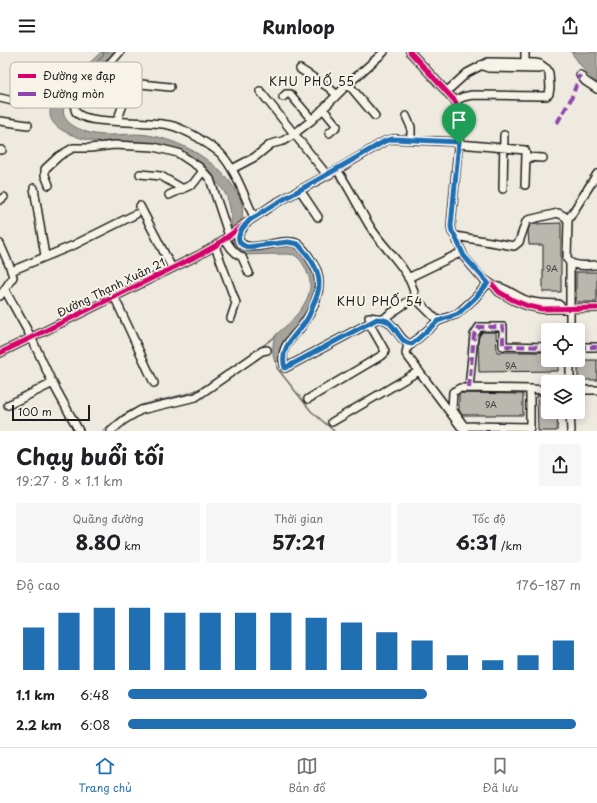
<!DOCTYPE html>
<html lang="vi">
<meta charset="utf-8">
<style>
body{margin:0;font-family:"Playpen Sans",sans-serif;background:#f6f6f6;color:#202124;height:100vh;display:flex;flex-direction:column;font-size:15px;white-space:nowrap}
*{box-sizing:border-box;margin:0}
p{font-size:13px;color:#757577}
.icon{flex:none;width:22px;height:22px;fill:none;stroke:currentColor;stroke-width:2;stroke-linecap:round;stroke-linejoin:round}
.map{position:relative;height:379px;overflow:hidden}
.panel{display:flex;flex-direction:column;background:#fff;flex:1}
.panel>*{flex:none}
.fabs{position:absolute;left:541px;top:271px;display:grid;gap:8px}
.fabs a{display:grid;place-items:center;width:44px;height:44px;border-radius:4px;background:#fff;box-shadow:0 2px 10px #0003;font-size:20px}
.scale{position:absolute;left:12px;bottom:10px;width:78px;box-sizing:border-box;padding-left:4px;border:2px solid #1c1c1c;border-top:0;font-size:11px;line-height:14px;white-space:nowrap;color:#1c1c1c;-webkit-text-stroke:3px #f7f3e8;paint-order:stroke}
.pin{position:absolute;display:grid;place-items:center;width:34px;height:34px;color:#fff;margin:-41px -17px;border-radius:50% 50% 50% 0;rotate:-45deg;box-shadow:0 0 4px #0007}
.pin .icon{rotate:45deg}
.round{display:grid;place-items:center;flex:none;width:42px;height:42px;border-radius:4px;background:#f6f6f6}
.headline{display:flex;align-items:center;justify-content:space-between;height:68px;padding:0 16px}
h1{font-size:22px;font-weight:700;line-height:30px}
.figures{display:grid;grid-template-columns:repeat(3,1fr);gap:6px;height:68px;padding:4px 16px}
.figures div{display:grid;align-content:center;border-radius:4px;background:#f6f6f6;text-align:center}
.figures b{font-size:20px;font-weight:700}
.figures small{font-size:11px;font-weight:400}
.figures p{font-size:11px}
.chart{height:112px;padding:8px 16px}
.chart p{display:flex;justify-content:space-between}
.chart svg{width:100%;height:72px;margin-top:4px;stroke:#1f6fb2;stroke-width:6}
ul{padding:0 16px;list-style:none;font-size:13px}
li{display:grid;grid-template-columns:64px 48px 1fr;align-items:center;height:30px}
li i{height:10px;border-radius:5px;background:#1f6fb2}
header{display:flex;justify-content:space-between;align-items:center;height:52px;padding:0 16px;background:#fff;font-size:18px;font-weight:700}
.dock{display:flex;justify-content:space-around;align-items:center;height:56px;border-top:1px solid #e0e0e0;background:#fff;font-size:11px;color:#757577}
.dock a{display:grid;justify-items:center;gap:2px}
.dock .current{color:#1f6fb2}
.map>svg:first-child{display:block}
.water{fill:#a6a39d;stroke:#6f6d69}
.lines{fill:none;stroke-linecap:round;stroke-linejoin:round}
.shore{stroke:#535250;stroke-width:1}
.stream{stroke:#6f6d69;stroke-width:1.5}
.building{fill:#bab7af;stroke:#1c1c1c}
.minor-casing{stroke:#1c1c1c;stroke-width:10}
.minor{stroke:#f7f3e8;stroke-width:7}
.quiet{stroke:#8e44ad;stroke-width:4;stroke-dasharray:8 4;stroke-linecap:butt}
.cycleway-casing{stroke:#f7f3e8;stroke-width:8}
.cycleway{stroke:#d6006c;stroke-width:5}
.route-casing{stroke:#fff;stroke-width:8}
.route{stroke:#1f6fb2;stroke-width:5}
.labels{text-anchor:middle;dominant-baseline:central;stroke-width:4;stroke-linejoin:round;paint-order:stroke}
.number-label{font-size:9px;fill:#444341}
.street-label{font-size:11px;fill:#1c1c1c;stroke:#f7f3e8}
.neighbourhood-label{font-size:12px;letter-spacing:1px;fill:#1c1c1c;stroke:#f7f3e8}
.key{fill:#f7f3e8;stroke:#b5b2ab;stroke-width:1}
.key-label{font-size:11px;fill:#1c1c1c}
</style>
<header><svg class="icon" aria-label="menu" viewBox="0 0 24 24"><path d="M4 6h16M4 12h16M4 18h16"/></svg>Runloop<svg class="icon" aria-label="share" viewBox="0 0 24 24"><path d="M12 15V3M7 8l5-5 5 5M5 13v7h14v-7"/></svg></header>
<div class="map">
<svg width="597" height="379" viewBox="0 0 597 379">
<rect width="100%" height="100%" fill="#eeeae0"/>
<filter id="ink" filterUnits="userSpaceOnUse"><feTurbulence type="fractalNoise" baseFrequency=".025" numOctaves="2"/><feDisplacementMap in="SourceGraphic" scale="8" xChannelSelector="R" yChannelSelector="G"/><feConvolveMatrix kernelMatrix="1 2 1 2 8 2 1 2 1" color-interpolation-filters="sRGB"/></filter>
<g filter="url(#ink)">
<path class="water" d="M101,0H119L115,6L66,51C56,68 77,77 90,81C109,86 129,80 148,83C181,89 210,105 231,131C235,137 240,144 242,152C244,164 240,177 239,189L251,197L294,193C299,198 305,203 309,209C320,228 315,247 304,264C297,275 287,283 282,294C280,299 280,304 279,309L275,310C272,304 272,289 276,283C279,279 284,276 287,273C301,259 317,240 307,220C304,213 301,207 294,203C290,201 251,203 242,203L232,193L231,188C231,172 233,152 223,138C216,128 187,103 176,101C155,95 38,95 51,55C55,40 89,12 101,0Z
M571,0H597V31L587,22Z"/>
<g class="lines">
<path class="shore" d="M104,0L103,4L82,25V27L85,28L107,7"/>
<path class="stream" d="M245,307L276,284
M276,309L277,316L311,359L334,379
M103,379L123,363L142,353L190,341L209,332"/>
</g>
<path class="building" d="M561,171V240H543V193H529L528,178L530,173L534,172Z
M576,220H597V250H576Z
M482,280H496L497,300H548V308H558V319L479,320L478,289L479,285Z
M578,308H597V328H578Z
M461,341L523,342V363H462L459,358V342Z
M537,343H548V360H558L557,379H538Z"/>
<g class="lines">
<g class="minor-casing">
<path id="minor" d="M120,0L77,48C75,53 73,58 78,62C92,73 147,68 169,73C179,75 188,80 197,85C204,90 213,95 220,101C236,118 244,144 254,165
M410,0L455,49L461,62L451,174L452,180L455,184L464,205L482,226L494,234L499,240L513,248L528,254L542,257L597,256
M481,13L488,16L539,17L543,15
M525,14V0
M300,17L328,35L337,43
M580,23L585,29L597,37
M347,33L384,0
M260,39L327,123
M446,40L467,21L488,10L535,11L540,12L547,17L549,21L550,36L549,42L546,44L472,43L463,45L455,49
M283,45L286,42H290L312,68
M0,46L21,51
M323,57L337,74L329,81
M406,64L411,75V88
M0,69L28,73
M117,69L131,31L170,35
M459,92L525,98L526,102L525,133
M0,98H2
M526,105L543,106
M232,117L255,105L271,92L283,89L294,82L312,68L347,33H349L375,64
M337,118C350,136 359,157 371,176C386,200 410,216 415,245L387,264V269
M140,122L161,124L183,137
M49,133L45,123V117L59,104L73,96H90L114,93L154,95L178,101L199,115L210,127L229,184
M34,136L45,204
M503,137L504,83
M300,138L318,165
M169,143L193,132L203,119
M0,148L4,145
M140,154L172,216
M568,168L597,122
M243,176L238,183C240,209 283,182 298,192C305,197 313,211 317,219C323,236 314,257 304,271C295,286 277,293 285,316L377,267
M455,184L514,194L519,190L526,170L528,168L558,161L564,164L568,168L567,207C573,216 587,213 597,213
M225,187L231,196L237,202L242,205L249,221
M0,192L10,215L13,225L0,244
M215,194L236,251L231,266
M11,219L74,193L136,162
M408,226L462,200
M494,234C507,235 517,246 529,249C539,252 549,251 558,252L563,256
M5,238L31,285L51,328L79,379
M114,244L154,331
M420,251L438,269
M369,265C374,266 383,266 387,269C397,275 400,291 412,292
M570,278V211
M578,295H597
M0,301L199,203L215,194L246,171L274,152L337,118L385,89L393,87L459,90
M570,308V330
M469,336L474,283L479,275H503V294L548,295
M578,338H597
M308,347L384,302L385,299L369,271
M8,353L53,331
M570,360L571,379
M332,370L419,319
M530,375V337L548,338
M111,379L124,368L141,358L196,345L262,299L267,298
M464,379L406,302L407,296L438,269L457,262L475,246L488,231
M529,379L530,375L464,374L452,357L453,340L460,336L530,337"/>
</g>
<use href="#minor" class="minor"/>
<path class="quiet" d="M557,71L571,47L580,23
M578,295H597
M469,336L474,283L479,275H503V294L548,295"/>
<g class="cycleway-casing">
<path id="cycleway" d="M410,0L455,49L461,62L451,174L452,180L455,184L464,205L482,226L494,234L499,240L513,248L528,254L542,257L597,256
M0,301L199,203L215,194L246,171L274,152L337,118L385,89L393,87L459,90"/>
</g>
<use href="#cycleway" class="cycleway"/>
</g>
</g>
<g class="lines" filter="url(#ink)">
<g class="route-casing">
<path id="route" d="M393,87L459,90L451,174L452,180L455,184L464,204L488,231L475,246L458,262L438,269L412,292C399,291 397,275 387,269C385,268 380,267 377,267L285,316C279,297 293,286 303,273C308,267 311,260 313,253C316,247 319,239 319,232C320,217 307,202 298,192L288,190L248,195C231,191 241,177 248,170C250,167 255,165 258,163C268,156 279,150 289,144C321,126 353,108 385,89Z"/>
</g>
<use href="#route" class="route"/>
</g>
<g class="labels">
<g class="number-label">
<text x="552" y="216">9A</text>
<text x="511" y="313">9A</text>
<text x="491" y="352">9A</text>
</g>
<g class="street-label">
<text transform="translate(111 235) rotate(-26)">Đường Thạnh Xuân 21</text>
</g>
<g class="neighbourhood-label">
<text x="312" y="29">KHU PHỐ 55</text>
<text x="380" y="249">KHU PHỐ 54</text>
</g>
</g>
<rect x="10" y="10" width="132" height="46" rx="6" class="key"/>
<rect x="18" y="22" width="18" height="4" fill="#d6006c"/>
<rect x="18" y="40" width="18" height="4" fill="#8e44ad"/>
<g class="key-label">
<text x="43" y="28">Đường xe đạp</text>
<text x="43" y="46">Đường mòn</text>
</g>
</svg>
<div class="fabs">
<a><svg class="icon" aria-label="locate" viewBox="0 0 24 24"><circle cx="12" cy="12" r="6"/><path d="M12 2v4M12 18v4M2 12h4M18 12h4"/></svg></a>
<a><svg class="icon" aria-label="layers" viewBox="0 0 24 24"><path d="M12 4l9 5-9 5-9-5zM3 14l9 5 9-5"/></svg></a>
</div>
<div class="scale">100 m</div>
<div class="pin" style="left:459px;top:92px;background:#1e9e55"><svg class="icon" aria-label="arrive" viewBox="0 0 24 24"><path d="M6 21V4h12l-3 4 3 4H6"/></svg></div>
</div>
<section class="panel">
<div class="headline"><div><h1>Chạy buổi tối</h1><p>19:27 · 8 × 1.1 km</p></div><a class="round"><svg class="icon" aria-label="share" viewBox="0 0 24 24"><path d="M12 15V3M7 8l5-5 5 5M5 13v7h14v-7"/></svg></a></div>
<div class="figures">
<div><p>Quãng đường</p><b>8.80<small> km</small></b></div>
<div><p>Thời gian</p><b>57:21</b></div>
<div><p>Tốc độ</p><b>6:31<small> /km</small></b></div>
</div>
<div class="chart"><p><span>Độ cao</span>176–187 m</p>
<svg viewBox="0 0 160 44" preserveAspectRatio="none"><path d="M5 44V18M15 44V9M25 44V6M35 44V6M45 44V9M55 44V9M65 44V9M75 44V9M85 44V12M95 44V15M105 44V21M115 44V26M125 44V35M135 44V38M145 44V35M155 44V26"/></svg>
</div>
<ul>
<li><b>1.1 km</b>6:48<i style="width:66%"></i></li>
<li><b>2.2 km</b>6:08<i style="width:99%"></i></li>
</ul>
</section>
<nav class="dock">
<a class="current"><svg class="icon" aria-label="home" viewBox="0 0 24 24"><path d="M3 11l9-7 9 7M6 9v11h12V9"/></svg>Trang chủ</a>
<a><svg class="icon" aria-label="map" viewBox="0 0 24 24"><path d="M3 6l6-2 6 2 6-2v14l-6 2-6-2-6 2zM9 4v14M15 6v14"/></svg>Bản đồ</a>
<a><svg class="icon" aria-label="saved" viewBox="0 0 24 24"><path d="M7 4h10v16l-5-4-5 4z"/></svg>Đã lưu</a>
</nav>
